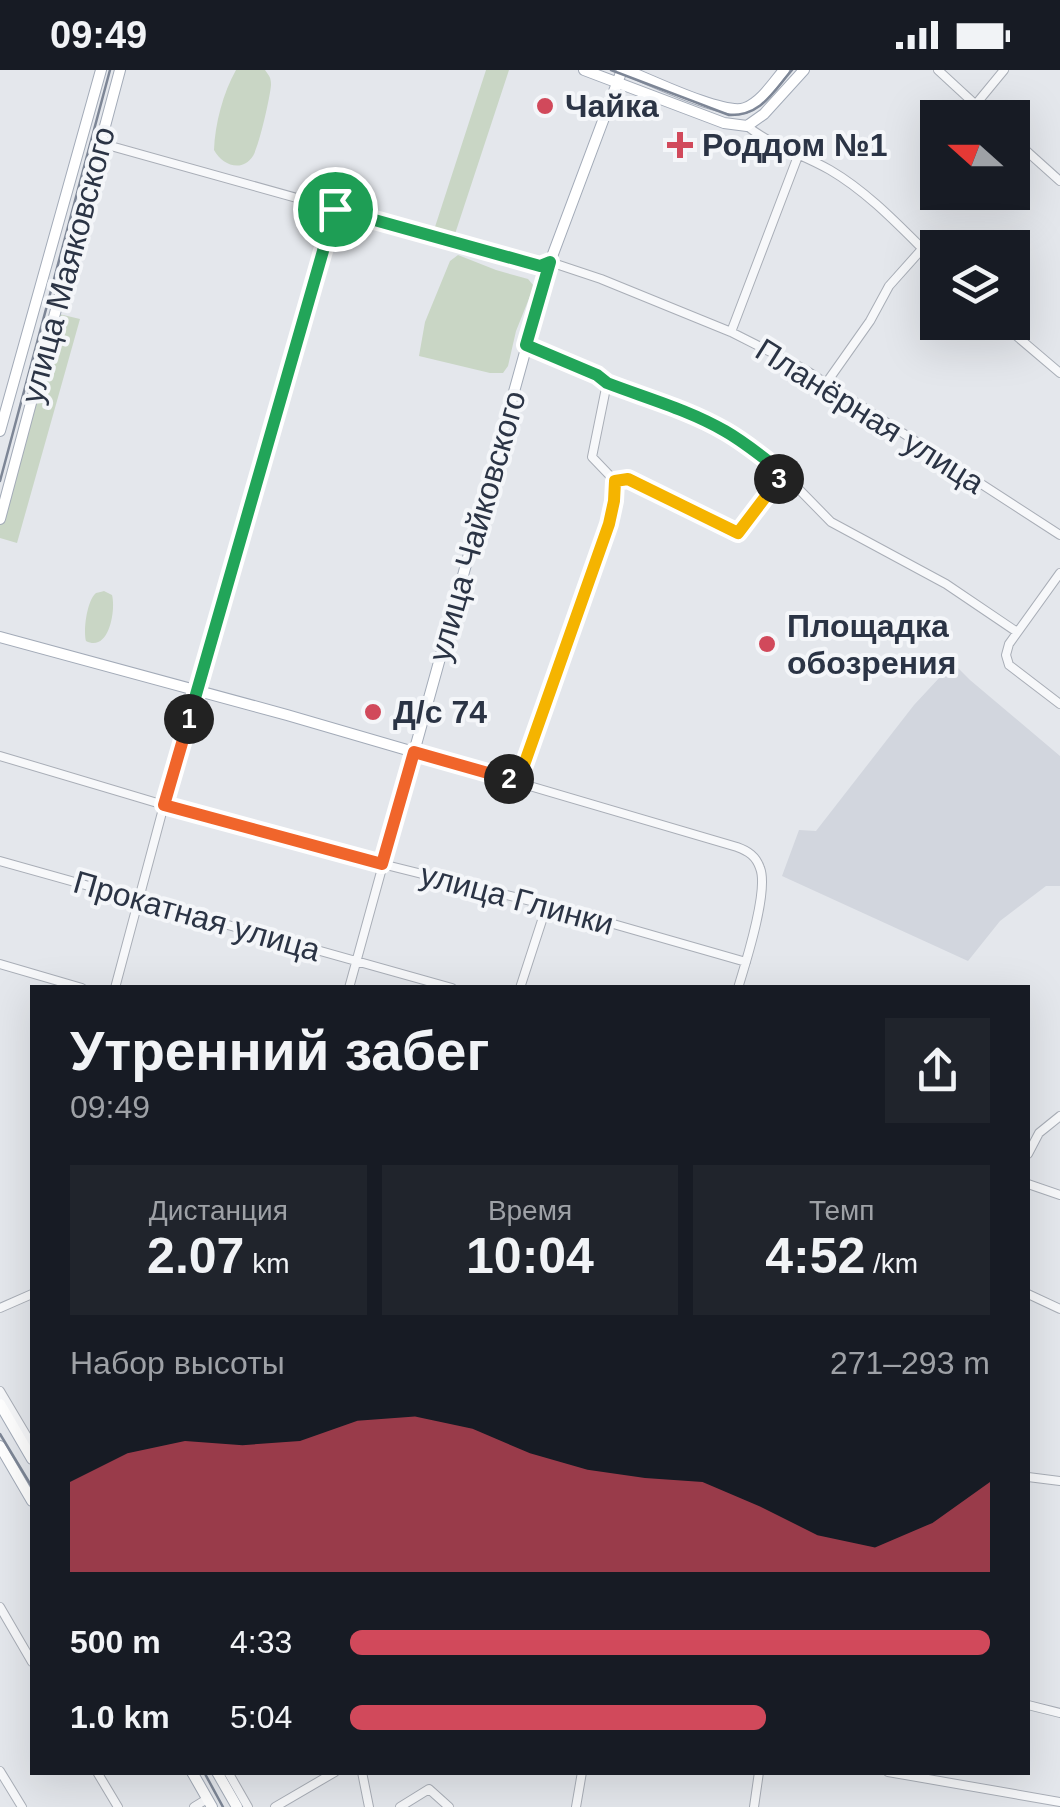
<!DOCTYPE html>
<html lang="ru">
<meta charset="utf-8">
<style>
body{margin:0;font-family:Helvetica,sans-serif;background:#20242c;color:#f1f3f6;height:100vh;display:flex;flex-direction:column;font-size:38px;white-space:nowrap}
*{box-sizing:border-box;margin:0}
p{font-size:32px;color:#9ea1a6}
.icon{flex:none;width:55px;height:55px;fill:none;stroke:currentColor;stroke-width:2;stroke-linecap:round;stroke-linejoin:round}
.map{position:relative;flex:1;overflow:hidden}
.panel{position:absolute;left:30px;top:915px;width:1000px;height:790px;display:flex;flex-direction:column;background:#171b24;border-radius:0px;box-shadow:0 10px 40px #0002}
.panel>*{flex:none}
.needle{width:65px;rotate:291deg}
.tools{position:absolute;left:920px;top:30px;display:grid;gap:20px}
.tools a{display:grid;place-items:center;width:110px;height:110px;border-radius:0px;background:#171b24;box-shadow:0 10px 40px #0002;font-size:50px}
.pin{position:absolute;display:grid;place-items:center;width:85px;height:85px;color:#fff;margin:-42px;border:5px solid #fff;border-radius:50%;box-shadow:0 2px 10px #0007}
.km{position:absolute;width:50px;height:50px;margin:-25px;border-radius:50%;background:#222;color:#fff;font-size:28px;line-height:50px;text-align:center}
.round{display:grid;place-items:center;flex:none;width:105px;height:105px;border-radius:0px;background:#20242c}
.head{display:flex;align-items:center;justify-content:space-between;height:170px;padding:0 40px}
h1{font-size:55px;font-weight:600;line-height:75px}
.figures{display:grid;grid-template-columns:repeat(3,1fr);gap:15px;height:170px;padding:10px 40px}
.figures div{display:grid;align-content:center;border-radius:0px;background:#20242c;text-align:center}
.figures b{font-size:50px;font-weight:600}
.figures small{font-size:28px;font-weight:400}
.figures p{font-size:28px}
.chart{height:280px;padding:20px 40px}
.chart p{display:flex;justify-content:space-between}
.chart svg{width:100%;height:180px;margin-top:10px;fill:#d1495b;opacity:.7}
ul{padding:0 40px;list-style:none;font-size:32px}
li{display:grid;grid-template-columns:160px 120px 1fr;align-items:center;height:75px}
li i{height:25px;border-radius:12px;background:#d1495b}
.status{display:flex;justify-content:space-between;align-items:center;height:70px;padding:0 50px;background:#171b24;direction:ltr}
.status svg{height:28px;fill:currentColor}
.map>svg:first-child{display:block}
.built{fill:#d2d6de}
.green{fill:#c9d6c5}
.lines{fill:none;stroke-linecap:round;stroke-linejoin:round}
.minor-casing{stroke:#a9aeb7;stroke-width:10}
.major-casing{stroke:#a3abb8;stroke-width:12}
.minor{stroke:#f7f8fa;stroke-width:8}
.major{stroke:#fff;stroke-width:10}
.tram{stroke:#7d8696;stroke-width:2.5}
.split-1-casing{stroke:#fff;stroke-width:20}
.split-2-casing{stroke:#fff;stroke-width:20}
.split-3-casing{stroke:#fff;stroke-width:20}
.split-4-casing{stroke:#fff;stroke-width:20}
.split-1{stroke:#22a559;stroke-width:12}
.split-2{stroke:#f0652b;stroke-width:12}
.split-3{stroke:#f5b400;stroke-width:12}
.split-4{stroke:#22a559;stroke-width:12}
.poi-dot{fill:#d1495b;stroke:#f4f6f9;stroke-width:4}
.labels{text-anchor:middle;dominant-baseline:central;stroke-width:8;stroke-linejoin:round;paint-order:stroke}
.poi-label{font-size:32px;font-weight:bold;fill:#2b3445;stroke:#f4f6f9;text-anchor:start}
.street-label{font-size:32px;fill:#2b3445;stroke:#f4f6f9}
</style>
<div class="status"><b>09:49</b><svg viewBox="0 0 49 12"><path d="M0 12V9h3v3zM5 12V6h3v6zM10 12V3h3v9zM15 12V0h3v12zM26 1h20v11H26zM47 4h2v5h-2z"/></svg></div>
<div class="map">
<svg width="1060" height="1737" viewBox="0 0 1060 1737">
<rect width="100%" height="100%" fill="#e4e7ec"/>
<path class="built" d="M953,593L970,610L1060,686V816H1046L1000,851L968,891L782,806L799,760L816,761L914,635Z"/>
<path class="green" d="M236,0H265C269,6 271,7 271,15C270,28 259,76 253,86C242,103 222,95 214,80C215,54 223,23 236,0Z
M486,0H509L454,167L434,160Z
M458,185L496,200L528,209L534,216L516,261L508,296L503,303H490L419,286L425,252L450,191Z
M59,244L80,249L17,473L0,468V452Z
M104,521L112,525C116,540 109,583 86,571C83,561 87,530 96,523C99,522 102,522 104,521Z"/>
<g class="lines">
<g class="minor-casing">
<path id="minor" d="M938,0L990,48
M976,34L1004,0
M747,56C773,77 803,84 830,100C871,124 904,161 938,194
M1012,68L1060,111
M100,73L540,196L550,192L601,209L731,262L804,299L1060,465
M1000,252L1060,303
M731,262L798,86
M526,275L597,305L607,313L704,349L724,360L748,375L783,403L831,452L946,514L1017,562
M827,312L870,251L889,216L922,179
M607,313L592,387L615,411
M1060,503L1009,574L1006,585L1009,595L1060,634
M0,686L164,735L382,794L547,835L746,892
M518,712L609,454L615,431V411L628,409L738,463L783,403
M0,791L452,918
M0,894L82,918
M115,918L164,735L335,139
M349,918L414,682L737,777C748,781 756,786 760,798C769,820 746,892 738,918
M520,918L547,835
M1028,1084L1039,1063L1060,1046
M1028,1114L1060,1125
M1028,1224L1060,1239
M0,1238L32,1224
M0,1321L32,1375
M1028,1407L1060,1411
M0,1537L32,1592
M1028,1635L1060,1643
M0,1701L22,1737
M97,1702L118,1737
M228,1702L248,1737
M362,1702L369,1737
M888,1702L1060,1732
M194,1737L207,1729
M275,1737L335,1702
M400,1737L429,1719L449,1737
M576,1737L582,1702
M754,1737L759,1702"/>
</g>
<g class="major-casing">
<path id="major" d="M584,0L724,53L747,56L764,44L804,0
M626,0C649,9 725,46 745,38C761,32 773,13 784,0
M0,361L101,0
M0,449L120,0
M0,567L287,645L414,682L550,192L622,0
M0,1334L32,1389
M0,1376L32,1431
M192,1702L212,1737
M217,1702L237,1737"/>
</g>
<use href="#minor" class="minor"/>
<use href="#major" class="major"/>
<path class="tram" d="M611,0L729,45C761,46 773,22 792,0
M0,411L110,0
M0,1364L32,1417
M204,1702L223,1737"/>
</g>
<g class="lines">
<g class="split-1-casing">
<path id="split-1" d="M189,649L335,139"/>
</g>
<g class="split-2-casing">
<path id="split-2" d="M189,649L164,735L382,794L414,682L509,709"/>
</g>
<g class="split-3-casing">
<path id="split-3" d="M509,709L518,712L609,454L614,431L615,411L628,409L738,463L779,409"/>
</g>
<g class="split-4-casing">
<path id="split-4" d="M335,139L540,196L550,192L526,275L597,305L607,313C646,328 689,340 725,361C746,373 764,388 783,403L779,409"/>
</g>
<use href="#split-1" class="split-1"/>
<use href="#split-2" class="split-2"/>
<use href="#split-3" class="split-3"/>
<use href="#split-4" class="split-4"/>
</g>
<g class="poi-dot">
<circle cx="545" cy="36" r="10"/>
<path d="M675 60h10v10h10v10h-10v10h-10v-10h-10v-10h10z"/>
<circle cx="767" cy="574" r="10"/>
<circle cx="373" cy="642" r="10"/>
</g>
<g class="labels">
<g class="poi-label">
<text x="565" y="36">Чайка</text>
<text x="702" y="75">Роддом №1</text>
<text x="787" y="556">Площадка<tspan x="787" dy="37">обозрения</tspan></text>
<text x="393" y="642">Д/с 74</text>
</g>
<g class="street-label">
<text transform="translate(68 195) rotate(-75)">улица Маяковского</text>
<text transform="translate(870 346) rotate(32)">Планёрная улица</text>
<text transform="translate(477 456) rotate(-74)">улица Чайковского</text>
<text transform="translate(517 829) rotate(15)">улица Глинки</text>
<text transform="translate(197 846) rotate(16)">Прокатная улица</text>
</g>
</g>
</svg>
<div class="tools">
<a><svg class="needle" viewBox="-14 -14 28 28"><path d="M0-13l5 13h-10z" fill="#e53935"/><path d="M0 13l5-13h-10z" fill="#9ea1a6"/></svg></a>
<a><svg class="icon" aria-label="layers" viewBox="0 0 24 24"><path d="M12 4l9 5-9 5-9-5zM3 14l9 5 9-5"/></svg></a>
</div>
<div class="pin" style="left:335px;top:139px;background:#1e9e55"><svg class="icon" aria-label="arrive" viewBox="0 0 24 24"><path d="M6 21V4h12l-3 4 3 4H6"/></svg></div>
<b class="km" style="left:189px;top:649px">1</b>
<b class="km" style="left:509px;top:709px">2</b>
<b class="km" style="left:779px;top:409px">3</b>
<section class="panel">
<div class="head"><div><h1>Утренний забег</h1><p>09:49</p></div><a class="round"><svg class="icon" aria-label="share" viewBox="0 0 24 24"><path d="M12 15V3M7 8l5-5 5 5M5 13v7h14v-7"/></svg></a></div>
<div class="figures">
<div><p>Дистанция</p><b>2.07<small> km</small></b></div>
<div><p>Время</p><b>10:04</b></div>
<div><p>Темп</p><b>4:52<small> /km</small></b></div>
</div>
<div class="chart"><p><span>Набор высоты</span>271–293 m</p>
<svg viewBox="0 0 160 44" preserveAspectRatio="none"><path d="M0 44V22L10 15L20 12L30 13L40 12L50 7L60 6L70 9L80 15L90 19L100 21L110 22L120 28L130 35L140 38L150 32L160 22V44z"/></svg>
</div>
<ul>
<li><b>500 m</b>4:33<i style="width:100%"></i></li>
<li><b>1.0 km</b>5:04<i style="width:65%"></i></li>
</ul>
</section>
</div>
